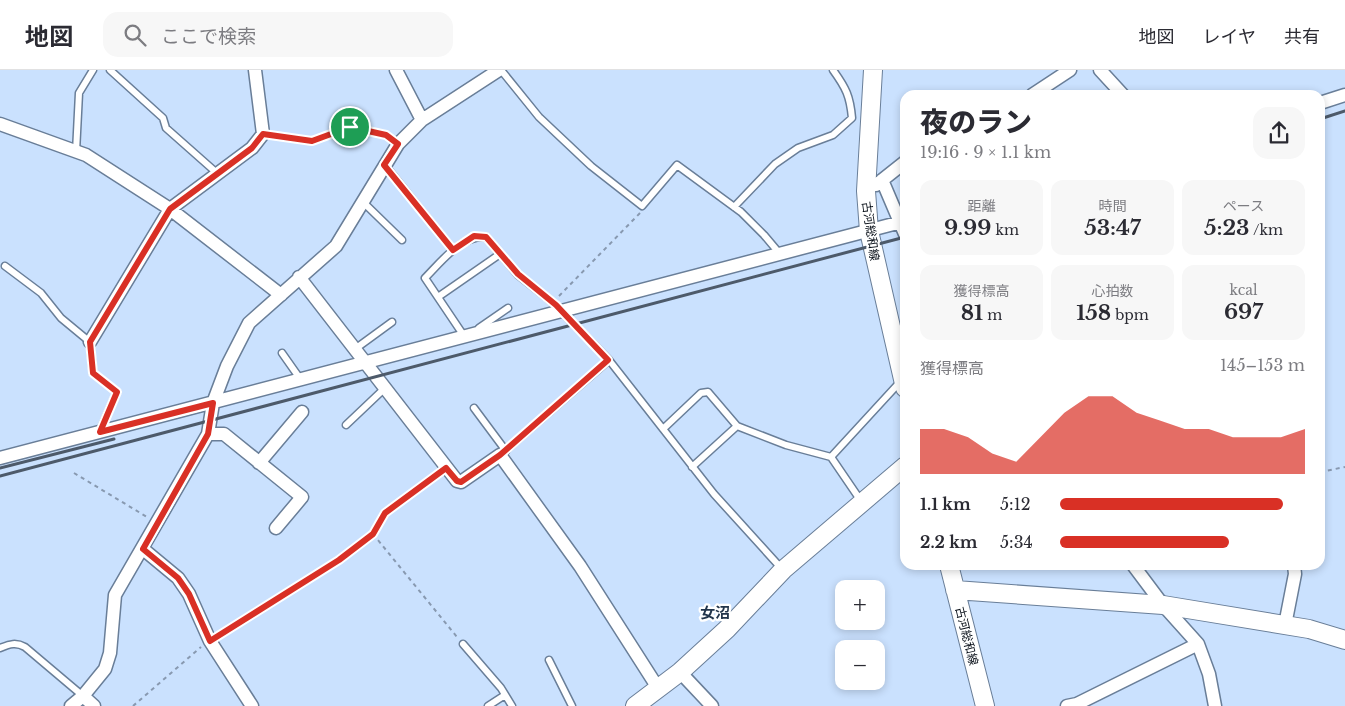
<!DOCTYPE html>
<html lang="ja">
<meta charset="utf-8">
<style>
body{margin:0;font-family:"Libre Baskerville","Noto Sans JP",serif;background:#f7f7f7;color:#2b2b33;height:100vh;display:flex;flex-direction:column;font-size:19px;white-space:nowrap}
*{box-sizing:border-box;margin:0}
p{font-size:16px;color:#7c7c81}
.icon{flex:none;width:28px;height:28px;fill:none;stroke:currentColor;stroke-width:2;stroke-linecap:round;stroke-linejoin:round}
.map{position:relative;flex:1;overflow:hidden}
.sheet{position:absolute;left:900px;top:20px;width:425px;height:480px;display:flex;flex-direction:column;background:#fff;border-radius:15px;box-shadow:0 2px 8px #0003}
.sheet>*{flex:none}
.controls{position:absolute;left:835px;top:510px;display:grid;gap:10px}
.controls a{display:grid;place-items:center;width:50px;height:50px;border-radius:10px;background:#fff;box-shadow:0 2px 8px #0003;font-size:25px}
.pin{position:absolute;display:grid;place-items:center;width:42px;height:42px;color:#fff;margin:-21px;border:2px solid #fff;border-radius:50%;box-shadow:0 1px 5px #0007}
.round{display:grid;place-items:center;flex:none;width:52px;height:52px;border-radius:15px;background:#f7f7f7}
.head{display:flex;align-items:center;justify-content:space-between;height:85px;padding:0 20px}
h1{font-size:28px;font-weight:800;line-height:38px}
.stats{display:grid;grid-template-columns:repeat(3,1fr);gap:8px;height:85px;padding:5px 20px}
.stats div{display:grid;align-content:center;border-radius:12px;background:#f7f7f7;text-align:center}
.stats b{font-size:21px;font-weight:800}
.stats small{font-size:14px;font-weight:400}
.stats p{font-size:14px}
.chart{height:140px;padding:10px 20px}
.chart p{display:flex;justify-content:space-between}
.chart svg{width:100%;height:90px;margin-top:5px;fill:#d93025;opacity:.7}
ul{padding:0 20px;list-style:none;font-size:16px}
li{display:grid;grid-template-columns:80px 60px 1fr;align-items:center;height:38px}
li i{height:12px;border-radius:6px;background:#d93025}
header{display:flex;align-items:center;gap:30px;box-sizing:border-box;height:70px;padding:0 25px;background:#fff;border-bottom:1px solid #e1e1e2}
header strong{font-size:24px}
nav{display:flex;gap:28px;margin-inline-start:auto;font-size:18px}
.search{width:350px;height:45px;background:#f7f7f7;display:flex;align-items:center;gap:12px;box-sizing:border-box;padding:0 18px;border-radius:15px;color:#7c7c81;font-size:19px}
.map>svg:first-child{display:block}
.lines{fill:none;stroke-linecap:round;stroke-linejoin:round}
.lane-casing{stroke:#697e98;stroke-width:9}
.street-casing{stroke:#697e98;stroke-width:15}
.secondary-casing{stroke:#697e98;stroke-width:20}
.path{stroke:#8899b0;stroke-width:2;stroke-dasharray:4 4;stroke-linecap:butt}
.lane{stroke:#fff;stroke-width:6}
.street{stroke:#fff;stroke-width:12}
.secondary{stroke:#fff;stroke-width:18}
.rail{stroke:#4d5a6a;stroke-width:3}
.route-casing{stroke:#fff;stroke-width:10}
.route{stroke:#d93025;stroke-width:6}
.labels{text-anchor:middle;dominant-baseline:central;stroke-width:4.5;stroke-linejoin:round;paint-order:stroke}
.street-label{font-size:12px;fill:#070e17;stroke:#fff}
.quarter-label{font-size:15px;font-weight:bold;fill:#22354b;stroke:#fff}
</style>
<header>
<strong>地図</strong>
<div class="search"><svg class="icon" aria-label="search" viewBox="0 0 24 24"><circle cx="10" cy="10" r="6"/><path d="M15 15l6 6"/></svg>ここで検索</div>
<nav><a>地図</a><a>レイヤ</a><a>共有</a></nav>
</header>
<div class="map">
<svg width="1345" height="636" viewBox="0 0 1345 636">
<rect width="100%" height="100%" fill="#cae1fe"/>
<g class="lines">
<g class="lane-casing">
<path id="lane" d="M110,0L163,48L166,58L218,104
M501,0L539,47L591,96L642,136L677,95L741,142L764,165L780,184
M76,82L79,23L93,0
M385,95L453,180
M363,132L402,170
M734,137L775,94L798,78L833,65L852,48C850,26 846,18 833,0
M5,196L41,223L61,248L90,272L93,303L117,322L100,361
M438,227L500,184
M562,242L609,290L714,424L782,499
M479,258L508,238
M464,266L425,208C441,192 461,165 486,167L518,205L556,235
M355,279L392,252
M282,283L301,310
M474,338L506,381
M346,355L385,318
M663,359L701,323L708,322L737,356L786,375L831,387L861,431
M500,385L609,290
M831,387L900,312
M692,397L737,356
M463,574L501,618L512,636
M0,578C10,574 16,572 25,577L83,626
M549,590L572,636
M488,636L505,625"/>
</g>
<g class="street-casing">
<path id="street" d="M396,0L422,50
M1100,0L1123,25
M1032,25L1070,0
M1320,33L1345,25
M0,54L86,85L170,139L281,225
M882,110L905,164
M876,115L905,92
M299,207L457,411L461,412L500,385L580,496L658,618
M90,272L170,139L252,78L263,64L255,0
M208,364H224L302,427L276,458
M0,388L905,151
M259,393L302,342
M143,479L178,508L189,524L210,571L252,636
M1133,495L1163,535L1198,574L1209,604L1215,636
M1285,555L1295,504L1294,495
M680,602L712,636
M83,626L94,636
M71,636L83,626L105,599L110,583L115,525L208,364L213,333L227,296L249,253L336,176L398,74L422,50L499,0
M1067,636L1077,634L1198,574"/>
</g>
<g class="secondary-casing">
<path id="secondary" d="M873,0L866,121L869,161L905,318
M949,495L985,636
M955,520L1163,535L1309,559L1345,570
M635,636L680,602L727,559L783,500L905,396"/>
</g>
<path class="path" d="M275,66L312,71L350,57L388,67
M559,226L640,143
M1320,402L1345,397
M74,403L147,447
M373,464L457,567
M220,565L339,490L373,464L385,443L437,405
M133,636L201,577"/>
<use href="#lane" class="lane"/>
<use href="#street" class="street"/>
<use href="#secondary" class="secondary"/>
<path class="rail" d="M1320,49L1345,41
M0,398L114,369
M0,406L905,167"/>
</g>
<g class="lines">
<g class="route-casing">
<path id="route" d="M350,57L386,65L398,74L384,95L453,180L474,166L486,167L518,204L556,235L608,290L500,385L461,412L457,411L446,398L385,443L373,464L339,490L210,571L189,524L178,508L143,479L208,364L213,333L100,362L117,322L93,303L90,272L170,139L252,78L263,64L312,71Z"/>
</g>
<use href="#route" class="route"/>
</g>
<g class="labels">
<g class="street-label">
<text transform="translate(871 161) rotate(82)">古河総和線</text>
<text transform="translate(967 566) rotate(76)">古河総和線</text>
</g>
<g class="quarter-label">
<text x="715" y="542">女沼</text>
</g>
</g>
</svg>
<div class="controls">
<a>+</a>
<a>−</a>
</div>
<div class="pin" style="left:350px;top:57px;background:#1e9e55"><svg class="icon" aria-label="arrive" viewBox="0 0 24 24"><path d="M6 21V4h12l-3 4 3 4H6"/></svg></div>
<section class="sheet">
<div class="head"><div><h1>夜のラン</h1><p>19:16 · 9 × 1.1 km</p></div><a class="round"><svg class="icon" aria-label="share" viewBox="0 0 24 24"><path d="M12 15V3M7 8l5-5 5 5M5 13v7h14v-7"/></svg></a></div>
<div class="stats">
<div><p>距離</p><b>9.99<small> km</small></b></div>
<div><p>時間</p><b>53:47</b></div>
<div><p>ペース</p><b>5:23<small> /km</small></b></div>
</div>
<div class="stats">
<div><p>獲得標高</p><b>81<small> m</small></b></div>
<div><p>心拍数</p><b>158<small> bpm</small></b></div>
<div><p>kcal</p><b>697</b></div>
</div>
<div class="chart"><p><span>獲得標高</span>145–153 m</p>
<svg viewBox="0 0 160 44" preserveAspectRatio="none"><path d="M0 44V22L10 22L20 26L30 34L40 38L50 26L60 14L70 6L80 6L90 14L100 18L110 22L120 22L130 26L140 26L150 26L160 22V44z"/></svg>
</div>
<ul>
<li><b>1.1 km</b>5:12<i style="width:91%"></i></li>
<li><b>2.2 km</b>5:34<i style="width:69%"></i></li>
</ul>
</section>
</div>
